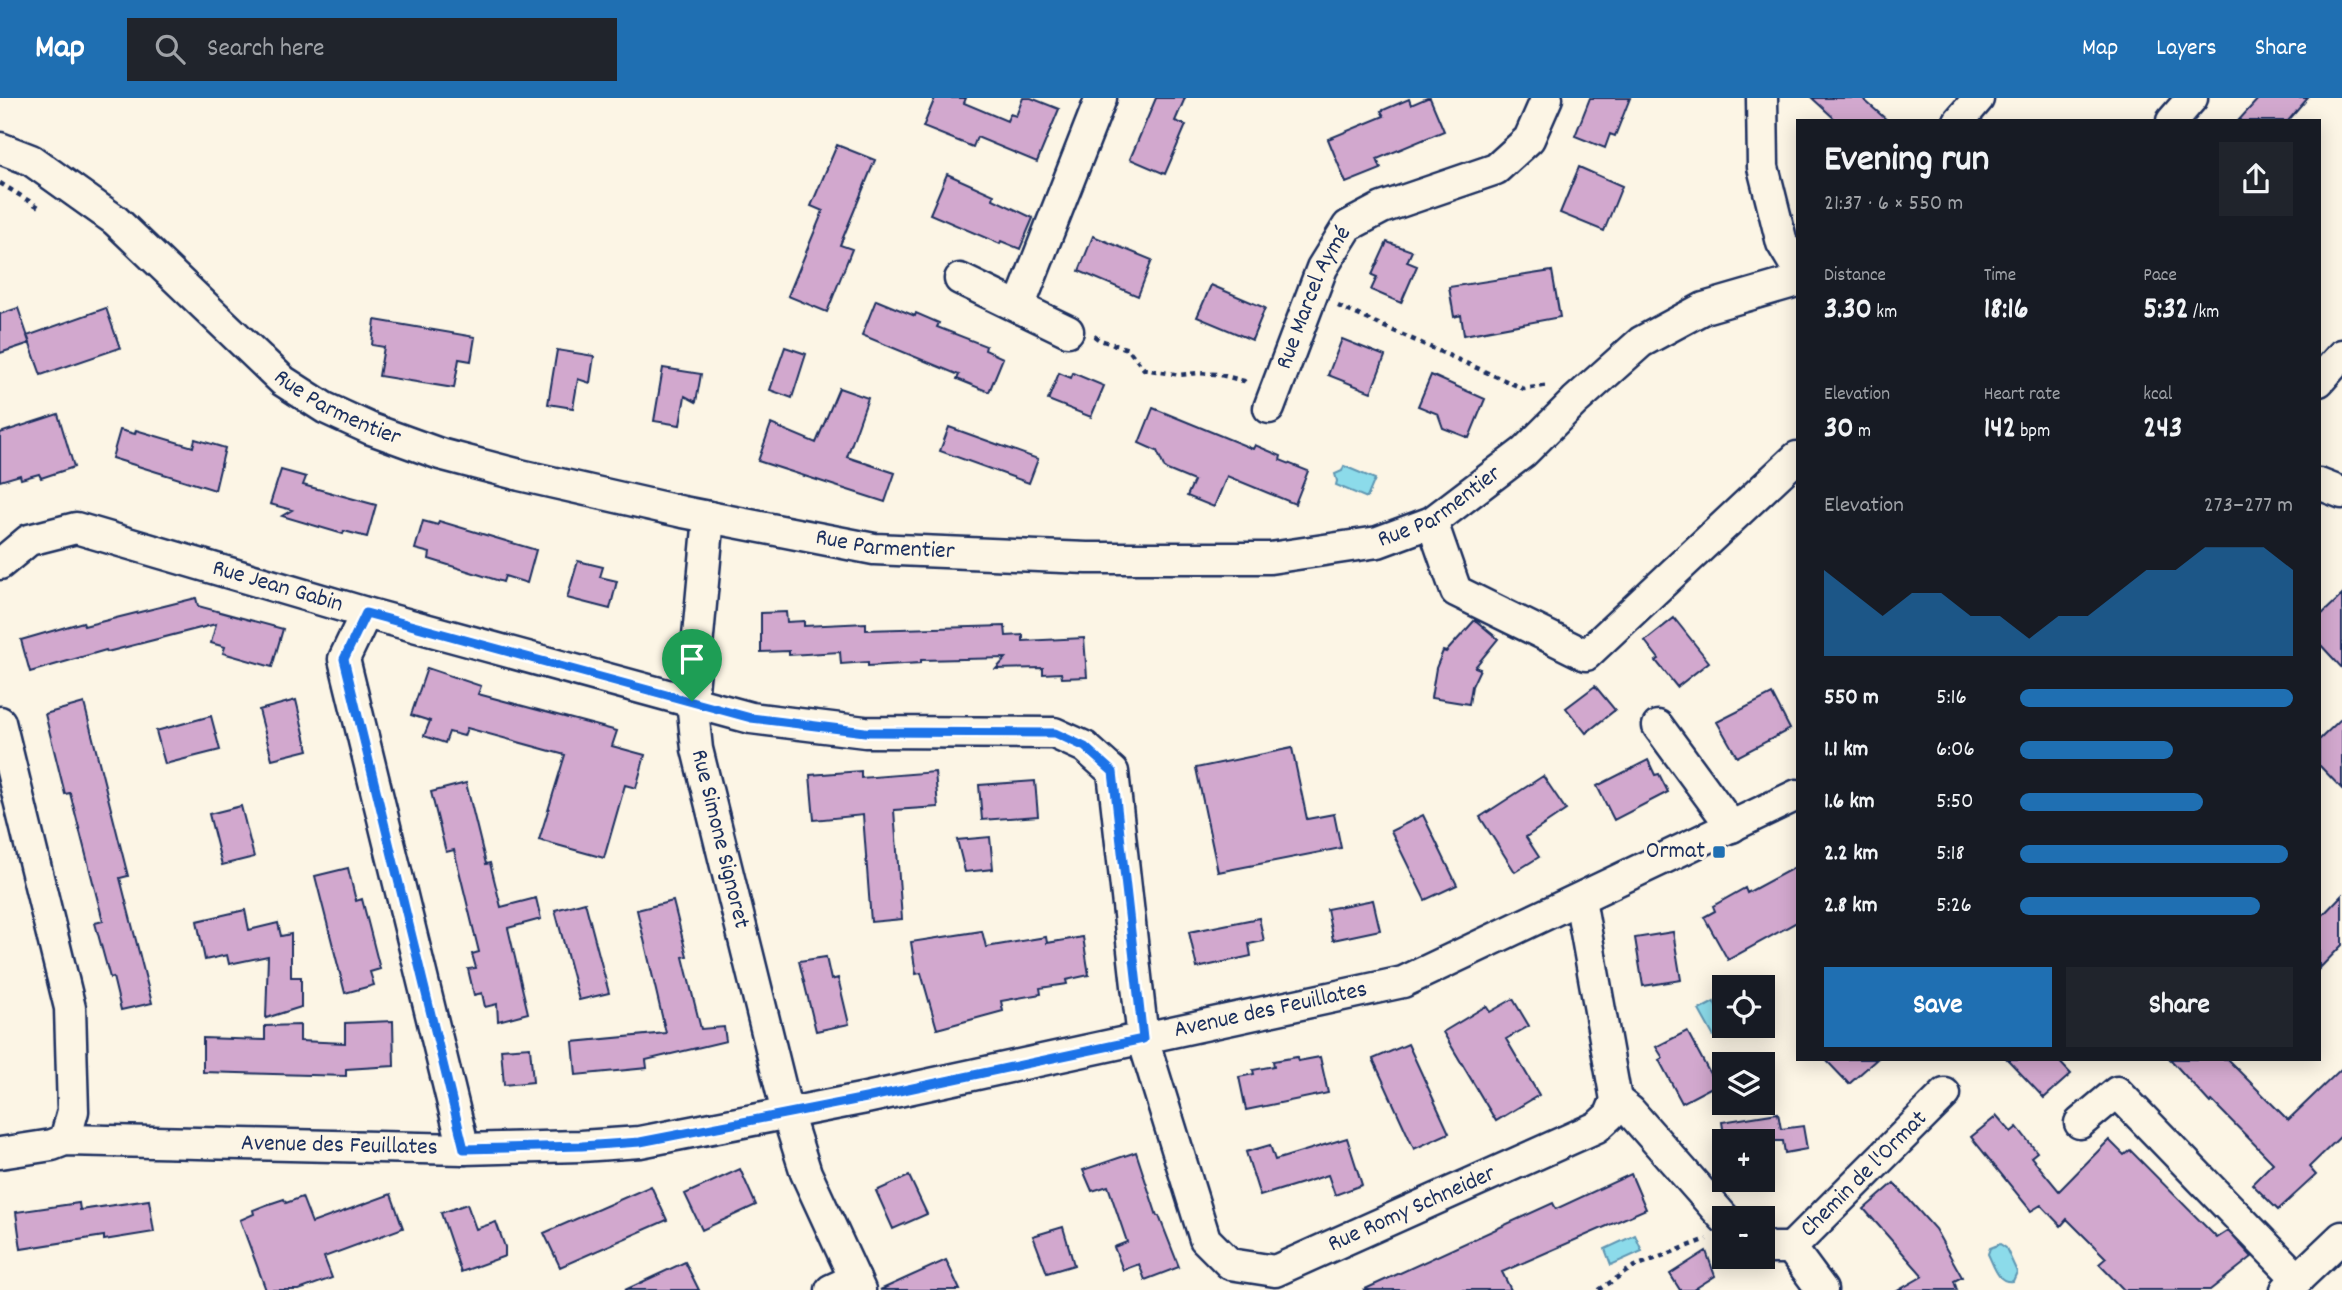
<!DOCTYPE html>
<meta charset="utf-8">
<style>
body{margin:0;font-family:Dekko,sans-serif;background:#20242c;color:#f1f3f6;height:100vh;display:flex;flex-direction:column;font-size:26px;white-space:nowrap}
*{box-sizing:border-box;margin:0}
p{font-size:23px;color:#9ea1a6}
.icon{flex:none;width:38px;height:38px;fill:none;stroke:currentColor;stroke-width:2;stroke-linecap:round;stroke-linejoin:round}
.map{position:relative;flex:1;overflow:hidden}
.details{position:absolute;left:1796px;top:21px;width:525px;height:942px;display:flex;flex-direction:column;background:#171b24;border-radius:0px;box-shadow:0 4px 18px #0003}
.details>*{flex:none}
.controls{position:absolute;left:1712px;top:877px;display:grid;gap:14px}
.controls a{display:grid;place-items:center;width:63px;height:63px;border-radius:0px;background:#171b24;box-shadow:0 4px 18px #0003;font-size:35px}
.pin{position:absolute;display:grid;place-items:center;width:60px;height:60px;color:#fff;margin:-72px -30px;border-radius:50% 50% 50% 0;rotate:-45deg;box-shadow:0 0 7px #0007}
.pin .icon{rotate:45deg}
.round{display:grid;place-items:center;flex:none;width:74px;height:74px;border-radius:0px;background:#20242c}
.summary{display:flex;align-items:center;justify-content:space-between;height:119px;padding:0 28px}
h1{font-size:38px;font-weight:700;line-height:52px}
.figures{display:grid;grid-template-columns:repeat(3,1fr);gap:10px;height:119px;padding:7px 28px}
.figures div{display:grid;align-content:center}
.figures b{font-size:30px;font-weight:700}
.figures small{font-size:19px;font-weight:400}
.figures p{font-size:19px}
.chart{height:196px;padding:14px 28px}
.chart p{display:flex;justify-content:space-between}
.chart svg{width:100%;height:126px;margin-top:7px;fill:#1f6fb2;opacity:.7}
.cta{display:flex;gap:14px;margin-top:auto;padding:14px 28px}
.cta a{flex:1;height:80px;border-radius:0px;background:#1f6fb2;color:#fff;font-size:28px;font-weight:700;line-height:80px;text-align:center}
.cta a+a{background:#20242c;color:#f1f3f6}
ul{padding:0 28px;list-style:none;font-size:23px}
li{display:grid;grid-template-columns:112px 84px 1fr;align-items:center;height:52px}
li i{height:18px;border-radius:9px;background:#1f6fb2}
header{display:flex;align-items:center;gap:42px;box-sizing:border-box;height:98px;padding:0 35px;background:#1f6fb2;color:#fff}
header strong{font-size:33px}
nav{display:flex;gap:38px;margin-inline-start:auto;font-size:24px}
.search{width:490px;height:63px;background:#20242c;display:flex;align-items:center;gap:18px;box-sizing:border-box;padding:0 24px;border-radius:0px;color:#9ea1a6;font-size:26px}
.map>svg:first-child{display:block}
.water{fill:#8cdbea;stroke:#5f96b2;stroke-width:2}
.building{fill:#d2a8ce;stroke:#1b2f5e;stroke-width:2}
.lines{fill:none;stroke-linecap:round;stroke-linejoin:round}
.minor-casing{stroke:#1b2f5e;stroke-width:35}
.path{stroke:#1b2f5e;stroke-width:4.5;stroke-dasharray:5 5;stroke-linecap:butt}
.minor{stroke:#fcf5e5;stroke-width:30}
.route-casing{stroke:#fff;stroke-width:14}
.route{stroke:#1a73e8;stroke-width:9}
.poi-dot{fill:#1f6fb2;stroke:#fcf5e5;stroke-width:2.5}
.labels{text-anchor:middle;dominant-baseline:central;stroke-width:6;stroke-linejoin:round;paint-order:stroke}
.street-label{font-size:24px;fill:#1b2f5e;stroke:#fcf5e5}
.poi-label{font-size:24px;fill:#1b2f5e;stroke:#fcf5e5;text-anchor:end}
</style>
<header>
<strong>Map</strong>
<div class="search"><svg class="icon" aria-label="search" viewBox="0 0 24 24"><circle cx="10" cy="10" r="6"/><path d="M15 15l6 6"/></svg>Search here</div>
<nav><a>Map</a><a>Layers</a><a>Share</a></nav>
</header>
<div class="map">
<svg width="2342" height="1192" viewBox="0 0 2342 1192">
<rect width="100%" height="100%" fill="#fcf5e5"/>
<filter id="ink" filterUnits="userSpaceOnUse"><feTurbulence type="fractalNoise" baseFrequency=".0143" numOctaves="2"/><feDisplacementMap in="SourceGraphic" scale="14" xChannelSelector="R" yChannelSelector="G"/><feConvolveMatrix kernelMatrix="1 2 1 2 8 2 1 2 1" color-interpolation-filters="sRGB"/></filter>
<g filter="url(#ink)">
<path class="water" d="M1344,368L1375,381L1367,400L1336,387L1337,383L1335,376L1342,373Z
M1714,904L1724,928L1729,934L1715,941L1699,912Z
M1635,1137L1642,1153L1611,1167L1605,1151Z
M2000,1146L2006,1150L2017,1174L2013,1183C1998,1186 1994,1168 1988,1156L1990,1150Z"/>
<path class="building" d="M935,0H966L964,5L1007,23L1010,16L1016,18L1023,0H1031L1059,11L1037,64L977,39L973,49L923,29Z
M1156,0H1185L1175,23L1186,27L1165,76L1130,61Z
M1427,0H1430L1444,33L1377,61L1381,71L1346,85L1328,41L1384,18L1381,13L1409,1L1411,7Z
M1590,0H1630L1615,38L1610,36L1605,50L1575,38Z
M1812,0H1862L1888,23H1837Z
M2259,0H2308L2288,23H2238Z
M837,47L875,62L840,147L852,151L827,214L788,198L823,113L811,108Z
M1579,69L1622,88L1604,133L1560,115Z
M947,76L994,97L993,101L1033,120L1020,151L1001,143L1000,146L930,116Z
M1093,138L1152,162L1138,198L1079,173Z
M1387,144L1412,153L1407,164L1417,168L1401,205L1371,192L1377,179L1372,177Z
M1552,173L1560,219L1464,237L1461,217L1454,219L1449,189Z
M1211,187L1265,210L1252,242L1197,219Z
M876,202L915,218L916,215L939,225L937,229L986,248L985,252L1003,260L989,294L957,281L959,277L862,237Z
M18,210L30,245L0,255V216Z
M106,210L120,250L41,277L27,238Z
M375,222L475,239L471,263L459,261L454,290L379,278L384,249L372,247Z
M1342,241L1385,258L1371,294L1328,277Z
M785,249L806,256L792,300L770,292Z
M557,252L594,258L590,285L578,281L573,310L548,306Z
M663,270L701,276L696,304L685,298L680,327L654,323Z
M1059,275L1071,280L1073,275L1104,288L1091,319L1048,302Z
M1431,277L1485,301L1469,340L1443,330L1438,316L1418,308Z
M839,290L868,300L847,359L895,375L885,404L758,363L771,326L816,345Z
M1153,310L1253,351L1255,347L1281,358L1280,362L1308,373L1295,406L1227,378L1214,409L1187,398L1194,383L1165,371L1157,353L1139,345Z
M58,316L74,369L41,380L39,376L21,381L20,377L0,383V335Z
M949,329L1038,361L1029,385L940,353Z
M120,332L135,336L136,332L193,349L195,341L225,350L215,392L112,360Z
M281,372L306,379L303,387L376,407L367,439L344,433L343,436L282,418L292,412L270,406Z
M423,423L438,427L439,423L536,452L527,485L505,478L503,484L429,461L430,455L415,451Z
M578,463L603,469L600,479L617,483L610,511L567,500Z
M2342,497V570L2319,545V519Z
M196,500L198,508L283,531L272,569L223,555L225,549L211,545L216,526L107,554L106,552L30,574L21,542L83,524L84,528Z
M786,514L787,524L804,523V528L866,525V532L1005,528L1006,538L1023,537V543L1084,540L1087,579L1062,580L1061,575L1043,576V570L996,571L1006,560L921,562V565L868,568V564L841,566L840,554L789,557V553L761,554V515Z
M1674,520L1709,564L1677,589L1656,563L1659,561L1645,543Z
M1475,522L1498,541L1475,569L1480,571L1472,588L1469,606L1431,600L1436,570L1443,553L1446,554Z
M427,570L481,588L478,596L617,633L612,648L645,657L636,690L625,687L604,760L539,742L565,657L467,630L464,638L449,634L445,645L424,638L430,623L411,617Z
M1595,588L1615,612L1586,635L1566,610Z
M1772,596L1790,631L1737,659L1717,624Z
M296,602L308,652L272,661L259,612Z
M84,605L128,778L120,780L152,905L121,912L113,879L110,880L95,825L103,823L70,695L65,696L45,616Z
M211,618L220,652L165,666L156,633Z
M2342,620V691L2319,667V642Z
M1292,650L1307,721L1334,716L1341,750L1218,774L1196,670Z
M1648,662L1655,677L1659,676L1668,694L1614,722L1597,688Z
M861,673V680L935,674L938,709L894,712L902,821L871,824L863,717L814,722L810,677Z
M1543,678L1566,712L1526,739L1539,759L1515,774L1480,719Z
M1035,683L1038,718L982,722L979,687Z
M466,685L486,766L490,765L501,809L536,800L541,821L508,830L528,915L498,923L497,906L485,909L482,895L474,897L468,871L476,870L472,856L479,854L454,752L446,754L431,694Z
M241,708L254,759L222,767L209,716Z
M1423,717L1457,787L1425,802L1391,733Z
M990,739L993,771L965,774L957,742Z
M1797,768V824L1728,862L1704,819L1715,813L1713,808L1745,790L1747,795Z
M348,770L356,803L362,801L380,871L370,874L374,887L345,895L315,778Z
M2342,797V847L2319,871V821Z
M1373,802L1380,832L1333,842L1327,811Z
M673,803L687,858L683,859L701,931L724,929L726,943L646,962L647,970L576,977L573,944L666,935L637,812Z
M585,804L609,895L579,902L555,812Z
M245,812L249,832L278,825L281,838L291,836V879H301V909L266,920L268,858L229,866L227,857L205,862L197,823Z
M1259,820L1264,843L1249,846L1251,858L1197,870L1189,834Z
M982,833L986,849L1046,839L1047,845L1083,839L1089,877L1066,882L1067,886L1040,890L1041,896L1001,903L1003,913L937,931L921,875L916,876L911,844Z
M1673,834L1681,882L1643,888L1635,840Z
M826,859L831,882L838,880L849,926L816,933L799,863Z
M1513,901L1529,928L1506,941L1539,997L1496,1023L1443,934L1486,908L1490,914Z
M393,923L394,968L346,971V978L203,974V940L265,942V928L300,927V943L345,945V925Z
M1687,933L1716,987L1682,1005L1659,962L1663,960L1656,949Z
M1408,946L1449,1035L1414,1051L1373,961Z
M530,949L533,984L504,987L501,951Z
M1297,959L1298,963L1320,959L1328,995L1246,1012L1239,979L1254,976L1253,972L1274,968L1273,963Z
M1825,961H1877L1849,986Z
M2007,961H2057L2071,976L2044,1000Z
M2170,961H2227L2288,1022L2342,970V1037L2309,1069L2316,1077L2278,1112L2252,1086L2273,1065L2212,1003L2210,1005Z
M1778,1015L1781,1031L1803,1028L1807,1051L1785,1055L1783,1043H1725L1722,1024Z
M1997,1018L2011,1034L2017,1029L2037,1054L2031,1059L2059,1093L2109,1042L2124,1057L2130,1052L2217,1140L2228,1133L2252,1159L2210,1192H2124L2099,1166L2106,1160L2067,1121L2061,1128L2041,1107L2031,1113L1971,1039Z
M1347,1040L1362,1087L1335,1097L1328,1077L1260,1098L1246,1054L1270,1047L1275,1062Z
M1136,1054L1157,1118H1159L1179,1169L1145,1182L1139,1166L1123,1172L1114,1149L1127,1144L1108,1088L1092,1093L1083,1072Z
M740,1071L756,1107L702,1132L685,1096Z
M1631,1076L1646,1111L1502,1174L1511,1192H1363L1553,1105L1556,1111Z
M909,1078L927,1116L893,1131L876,1093Z
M1894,1085L1935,1131L1962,1179L1954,1183L1957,1192H1899L1923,1178L1864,1111Z
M651,1088L667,1122L560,1169L544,1135Z
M391,1096L403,1130L324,1159L332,1180L299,1192H266L240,1122L254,1116L253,1112L266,1107L284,1101L286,1105L302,1099L312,1125Z
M149,1102L154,1134L104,1142V1138L21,1151L16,1114L79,1105L80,1112Z
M467,1106L476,1131L496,1124L505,1149V1158L461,1174L441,1115Z
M1063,1129L1074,1167L1047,1175L1033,1138Z
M1706,1153L1715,1178L1693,1192H1680L1670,1176Z
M946,1162L960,1192H880Z
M685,1164L699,1192H625Z"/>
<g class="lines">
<g class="minor-casing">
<g id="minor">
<path d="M1762,0L1763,69L1782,145L1797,170"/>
<path d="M1959,23L1978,1"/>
<path d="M2172,23L2192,0"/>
<path id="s1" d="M0,50L31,62L115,122L283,283L325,310L371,331L440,356L520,377L683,414L874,451L1087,460H1270L1378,444L1432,424L1524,354L1575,303L1641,244L1704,210L1797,183"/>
<path d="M960,181L1068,233"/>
<path d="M1019,209L1101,0"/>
<path d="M2319,283L2342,257"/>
<path id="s2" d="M1269,310L1322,170L1348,128L1382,110L1496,71L1529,41L1547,0"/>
<path d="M2319,386L2342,395"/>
<path id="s3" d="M709,419L692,603L697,651L787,1015L806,1075L860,1192"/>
<path d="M1432,424L1456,493L1586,557L1797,359"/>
<path id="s4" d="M0,466L29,442L76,430L366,515L751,620L865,634L1054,635L1085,649L1113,674L1143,941L1205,1141L1230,1166L1275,1173L1597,1029L1610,1017L1616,1002L1580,801"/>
<path d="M366,515L344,561L464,1051"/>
<path d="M0,624L70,910L73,1013L65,1042"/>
<path d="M1658,628L1732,729"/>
<path d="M1616,1002L1630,1013L1724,1120"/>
<path d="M2080,1025L2117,994L2298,1181"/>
<path id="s5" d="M0,1055L52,1047L65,1042L464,1051L581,1048L640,1044L866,1000L1403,884L1797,697"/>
<path d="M1762,1146L1769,1150H1791"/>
<path d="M831,1192L855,1181"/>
<path id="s6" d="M1822,1192L1791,1150L1945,996"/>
<path d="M2286,1192L2342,1139"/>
</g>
</g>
<path class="path" d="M0,85L42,111
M1338,208L1524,291L1549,287
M1094,238L1100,242L1128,251L1144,271L1180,277L1198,275L1217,276L1244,283L1248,287
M1599,1192L1633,1169L1707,1141"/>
<use href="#minor" class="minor"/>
</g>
</g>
<g class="lines" filter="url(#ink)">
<g class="route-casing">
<path id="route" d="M366,515L751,620L865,634L1055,635L1085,649L1113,674L1143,941L866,1000L640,1044L582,1048L464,1051L344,561Z"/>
</g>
<use href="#route" class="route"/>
</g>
<rect class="poi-dot" x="1712" y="747" width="14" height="14" rx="3.5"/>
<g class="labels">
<g class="street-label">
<text stroke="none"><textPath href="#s2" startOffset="119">Rue Marcel Aymé</textPath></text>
<text stroke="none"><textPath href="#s1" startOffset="430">Rue Parmentier</textPath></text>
<text stroke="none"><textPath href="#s1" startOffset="1564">Rue Parmentier</textPath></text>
<text stroke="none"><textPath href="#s1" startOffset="998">Rue Parmentier</textPath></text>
<text stroke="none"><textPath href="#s4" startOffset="296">Rue Jean Gabin</textPath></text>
<text stroke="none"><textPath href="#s3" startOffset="326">Rue Simone Signoret</textPath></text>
<text stroke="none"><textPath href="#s5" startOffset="1286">Avenue des Feuillates</textPath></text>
<text stroke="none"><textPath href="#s5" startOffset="341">Avenue des Feuillates</textPath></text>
<text stroke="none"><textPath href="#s6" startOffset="156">Chemin de l'Ormat</textPath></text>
<text stroke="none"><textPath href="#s4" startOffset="1872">Rue Romy Schneider</textPath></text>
</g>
<g class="poi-label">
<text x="1705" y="754">Ormat</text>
</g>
</g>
</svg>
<div class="controls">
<a><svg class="icon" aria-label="locate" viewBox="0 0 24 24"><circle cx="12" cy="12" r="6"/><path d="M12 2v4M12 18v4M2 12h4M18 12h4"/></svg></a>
<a><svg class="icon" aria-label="layers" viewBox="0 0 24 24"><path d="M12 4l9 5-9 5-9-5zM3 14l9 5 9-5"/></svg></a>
<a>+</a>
<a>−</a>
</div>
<div class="pin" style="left:692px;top:603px;background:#1e9e55"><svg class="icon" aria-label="arrive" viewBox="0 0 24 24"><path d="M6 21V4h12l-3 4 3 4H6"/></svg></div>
<section class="details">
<div class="summary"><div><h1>Evening run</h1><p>21:37 · 6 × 550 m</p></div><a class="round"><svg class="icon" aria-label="share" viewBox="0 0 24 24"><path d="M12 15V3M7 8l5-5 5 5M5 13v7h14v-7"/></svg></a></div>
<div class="figures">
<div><p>Distance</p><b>3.30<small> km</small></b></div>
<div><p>Time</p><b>18:16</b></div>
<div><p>Pace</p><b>5:32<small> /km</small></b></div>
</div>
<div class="figures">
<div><p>Elevation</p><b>30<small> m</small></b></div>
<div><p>Heart rate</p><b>142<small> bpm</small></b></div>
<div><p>kcal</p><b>243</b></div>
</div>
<div class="chart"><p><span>Elevation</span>273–277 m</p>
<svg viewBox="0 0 160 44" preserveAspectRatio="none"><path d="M0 44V14L10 22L20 30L30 22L40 22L50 30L60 30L70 38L80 30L90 30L100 22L110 14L120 14L130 6L140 6L150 6L160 14V44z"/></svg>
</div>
<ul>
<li><b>550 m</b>5:16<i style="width:100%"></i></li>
<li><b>1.1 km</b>6:06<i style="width:56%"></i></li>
<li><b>1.6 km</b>5:50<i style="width:67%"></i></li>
<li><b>2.2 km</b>5:18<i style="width:98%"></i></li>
<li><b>2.8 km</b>5:26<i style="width:88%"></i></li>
</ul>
<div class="cta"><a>Save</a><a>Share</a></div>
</section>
</div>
